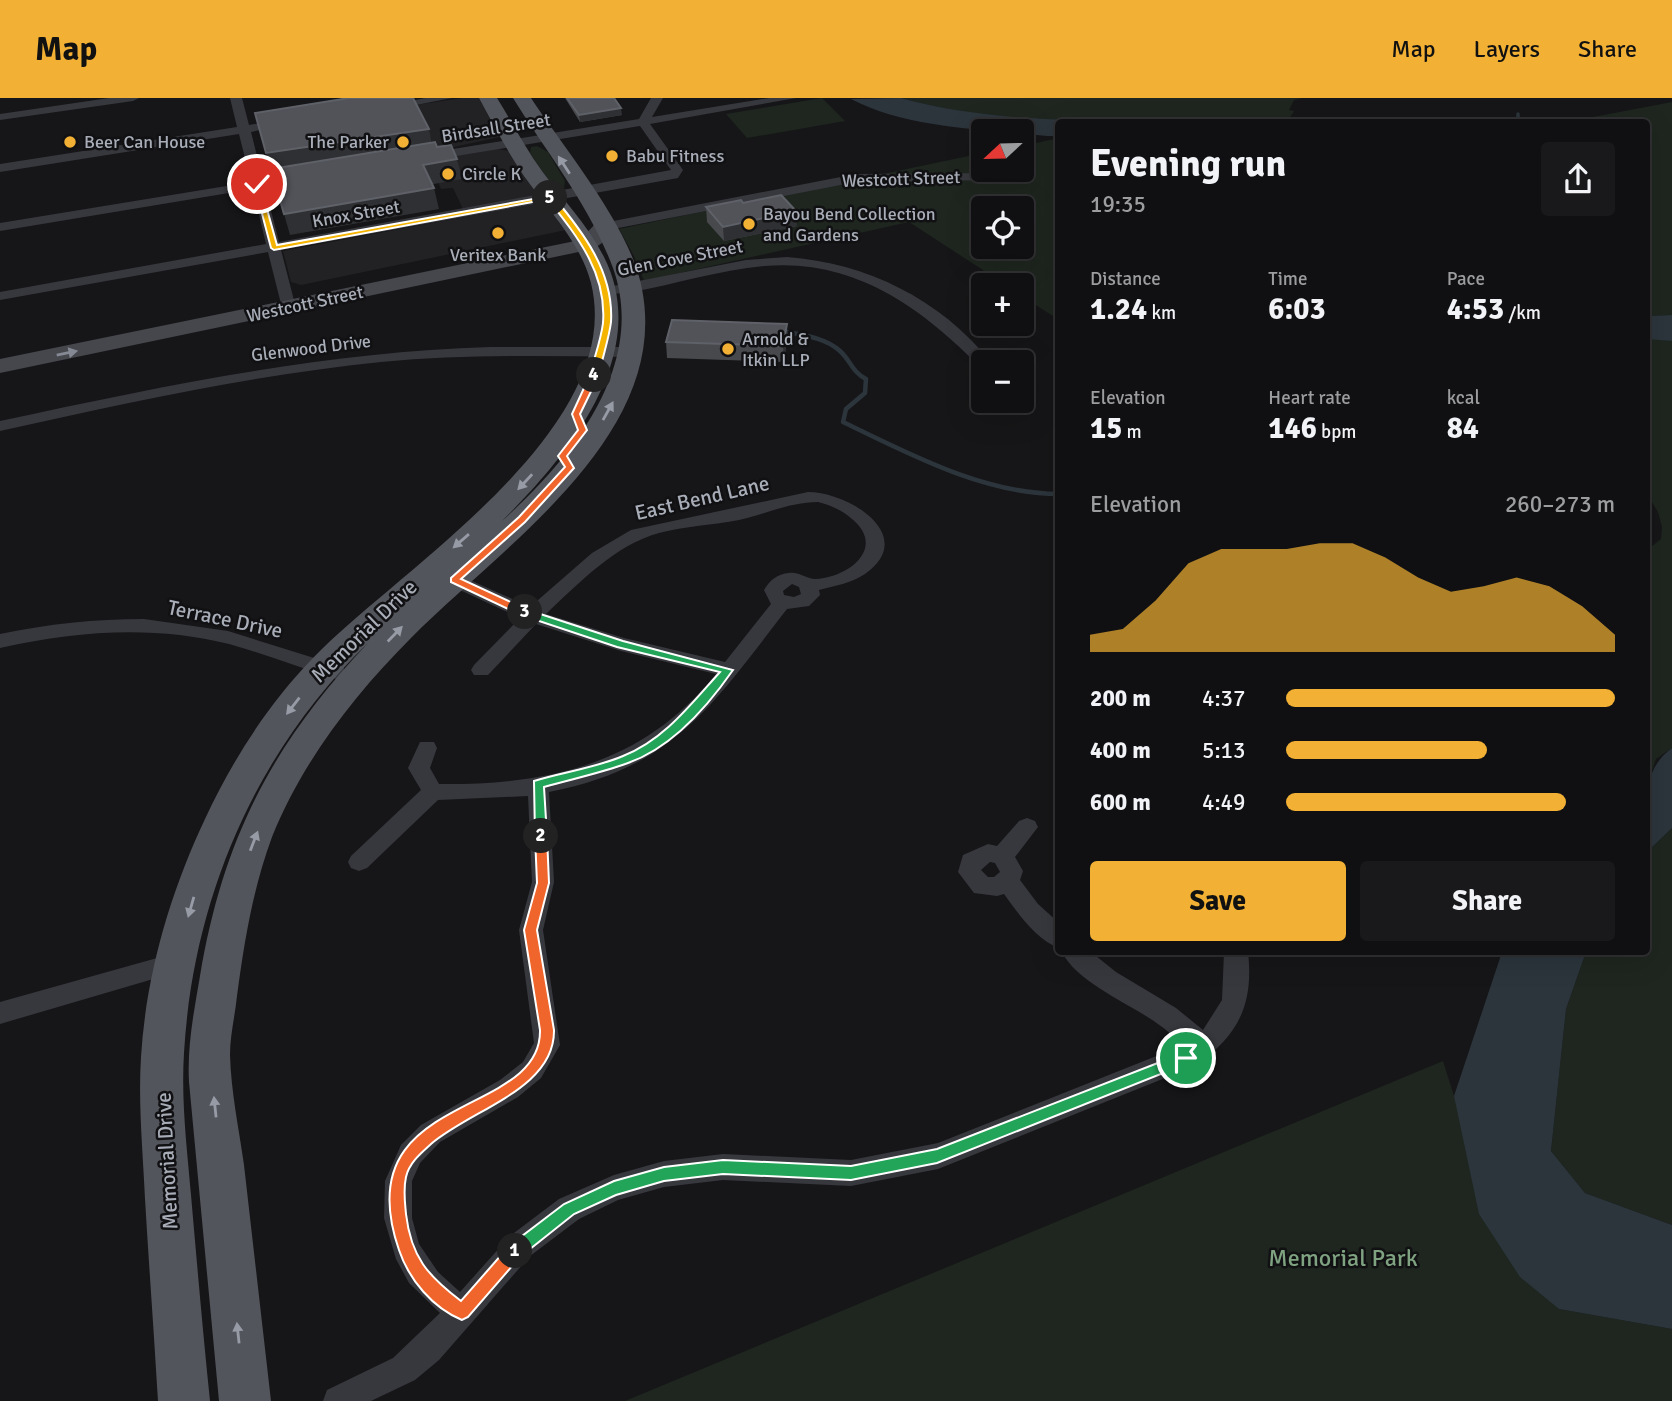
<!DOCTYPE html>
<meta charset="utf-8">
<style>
body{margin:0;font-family:Signika,sans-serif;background:#19191b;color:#f1f3f6;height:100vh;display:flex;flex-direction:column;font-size:26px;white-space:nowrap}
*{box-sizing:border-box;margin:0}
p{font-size:23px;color:#9c9d9f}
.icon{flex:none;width:38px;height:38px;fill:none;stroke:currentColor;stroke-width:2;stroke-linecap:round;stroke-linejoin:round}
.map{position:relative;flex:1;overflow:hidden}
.details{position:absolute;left:1055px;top:21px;width:595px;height:836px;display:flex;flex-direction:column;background:#101012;border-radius:7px;box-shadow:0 7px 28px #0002,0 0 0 2px #303032}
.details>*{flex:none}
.needle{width:46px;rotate:248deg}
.tools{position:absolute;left:971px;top:21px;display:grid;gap:14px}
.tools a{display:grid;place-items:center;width:63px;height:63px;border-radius:7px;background:#101012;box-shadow:0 7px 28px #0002,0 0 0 2px #303032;font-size:35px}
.pin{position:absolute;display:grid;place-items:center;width:60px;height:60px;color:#fff;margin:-30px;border:4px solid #fff;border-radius:50%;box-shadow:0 2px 7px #0007}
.km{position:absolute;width:35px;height:35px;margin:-18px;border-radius:50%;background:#222;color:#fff;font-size:19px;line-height:35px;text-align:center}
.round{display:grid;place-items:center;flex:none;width:74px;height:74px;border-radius:7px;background:#19191b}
.overview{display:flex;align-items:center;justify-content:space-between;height:119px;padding:0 35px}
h1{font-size:38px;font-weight:700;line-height:52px}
.figures{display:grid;grid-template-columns:repeat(3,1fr);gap:10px;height:119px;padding:7px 35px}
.figures div{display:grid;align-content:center}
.figures b{font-size:30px;font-weight:700}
.figures small{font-size:19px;font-weight:400}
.figures p{font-size:19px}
.chart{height:196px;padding:14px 35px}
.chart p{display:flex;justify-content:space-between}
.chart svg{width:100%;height:126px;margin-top:7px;fill:#f2b134;opacity:.7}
.cta{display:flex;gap:14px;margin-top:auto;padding:14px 35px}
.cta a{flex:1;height:80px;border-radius:7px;background:#f2b134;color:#111;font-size:28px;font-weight:700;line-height:80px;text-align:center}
.cta a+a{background:#19191b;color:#f1f3f6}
ul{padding:0 35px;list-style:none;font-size:23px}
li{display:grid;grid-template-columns:112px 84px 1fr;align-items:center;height:52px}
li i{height:18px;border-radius:9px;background:#f2b134}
header{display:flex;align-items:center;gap:42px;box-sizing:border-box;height:98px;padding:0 35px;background:#f2b134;color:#111}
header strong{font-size:33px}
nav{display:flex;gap:38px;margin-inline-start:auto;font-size:24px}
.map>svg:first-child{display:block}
.built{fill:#222225}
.green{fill:#1e261f;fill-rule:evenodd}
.water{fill:#2c353c}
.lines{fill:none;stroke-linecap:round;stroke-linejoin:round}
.stream-far1{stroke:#2c353c;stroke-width:3.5}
.stream{stroke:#2c353c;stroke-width:4.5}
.street{fill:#37383d;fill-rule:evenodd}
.secondary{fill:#45474d;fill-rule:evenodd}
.primary{fill:#53555c;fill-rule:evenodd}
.wall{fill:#47494d}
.shaded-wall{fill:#2f3033}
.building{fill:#525359;stroke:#5f6168;stroke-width:2}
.oneway{fill:#979ba6}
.oneway2{fill:#858993}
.split-1{fill:#22a559;stroke:#fff;stroke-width:2}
.split-2{fill:#f0652b;stroke:#fff;stroke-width:2}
.split-3{fill:#22a559;stroke:#fff;stroke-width:2}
.split-4{fill:#f0652b;stroke:#fff;stroke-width:2}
.split-5{fill:#f5b400;stroke:#fff;stroke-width:2}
.split-6{fill:#f5b400;stroke:#fff;stroke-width:2}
.poi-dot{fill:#f2b134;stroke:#111113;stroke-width:2.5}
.labels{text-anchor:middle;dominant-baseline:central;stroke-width:5;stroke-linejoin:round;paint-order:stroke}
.far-street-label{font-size:18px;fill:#a8adb8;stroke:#111113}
.far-poi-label{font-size:18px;fill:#a8adb8;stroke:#111113;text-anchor:start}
.street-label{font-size:21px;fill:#a8adb8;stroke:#111113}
.near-park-label{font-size:24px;fill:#7fa381;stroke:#111113}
</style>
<header>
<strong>Map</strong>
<nav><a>Map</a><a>Layers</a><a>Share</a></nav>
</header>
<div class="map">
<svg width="1672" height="1303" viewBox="0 0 1672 1303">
<rect width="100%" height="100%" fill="#161618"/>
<path class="built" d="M462,0H479L499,39L436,53L415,7Z
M498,51L509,53L537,95L535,98L463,111L453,90L441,91L428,62Z
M539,105H546L566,132L301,187L291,184L283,153Z"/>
<path class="green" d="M822,0L845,23L747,40L726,16Z
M901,0H1302L1294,2L1289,12L1294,13L1287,24C1160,24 1025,35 901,0Z
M1672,4V217L1647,218V24H1567Z
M1059,40V222L1022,198V187H1006L909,124L644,183L634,158L619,131L983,55L984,72H1022V48ZM984,110H1022V149H984Z
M537,48L548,54L565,83L564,90L550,85L530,55L531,49Z
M1672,233L1663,242L1672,243V650L1656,661L1647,688V452L1661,441L1662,429L1658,414L1647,396V234Z
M1672,730V1127L1585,1095L1551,1053L1566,911L1586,854H1647V754Z
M1443,963L1454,998L1559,1211L1672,1231V1303H625Z"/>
<path class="water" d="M901,0C965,18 1034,21 1100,24H1059V38H1047C986,31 908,31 851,1Z
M1672,217V243L1647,241V218Z
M1672,650V730L1647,754C1647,716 1638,674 1672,650Z
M1502,854H1586L1566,911L1551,1053L1585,1095L1672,1127V1231L1559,1211L1520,1179L1479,1116L1454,998Z"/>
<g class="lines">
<path class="stream-far1" d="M1518,16V24"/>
<path class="stream" d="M782,233C801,237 825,239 840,253C851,263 852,274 866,281L865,295L846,311L843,324C909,356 984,396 1059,396"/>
<path class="street" d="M109,0H139L133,3L0,22V16Z
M230,0H242L249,27L285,21L291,25L251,34L263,82L301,75L307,79L265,89L279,144L671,72L640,28L426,63L422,62V56L639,21L651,0H663L652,19L769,0H796L650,26L683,72L678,80L281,152L296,210L294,213H284L282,210L268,154L0,202V194L266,146L253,91L0,133V125L251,84L239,36L0,74V66L237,29Z
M425,0H452L390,12L384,9Z
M994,75L998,76V82L856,84L603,133L596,129L603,125L856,76Z
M787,159C867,165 940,201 991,264H984V269L979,268C920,208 852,160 764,168C719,172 676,186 632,194L613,196L606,192L613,188L746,162Z
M490,249H631L639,254L631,259C548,258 464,256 381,264C253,277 126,305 0,333V323C163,288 323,254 490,249Z
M808,394C849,394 919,438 865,476C852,485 834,488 819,492L820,497L809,508L787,511C714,605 674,670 549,694L554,784L543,832L560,947L541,980L518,999L440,1044L420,1065L412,1083V1120L419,1146L438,1174L460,1194L510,1138L559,1101L614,1077L664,1063L723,1056L851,1062L938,1045L1184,947C1175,940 1167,932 1158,926C1131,906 1077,885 1062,854H1091L1116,874L1176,910L1203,932L1222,902L1224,854H1248C1254,907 1238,938 1195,968L938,1071L851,1088L723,1082L664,1089L618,1102L579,1121L530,1158L439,1262L415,1282L371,1303H323L327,1292L393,1260L440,1215L409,1185L396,1161L384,1120L385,1083L401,1047L421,1027L500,982L523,964L534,945L519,832L532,784L528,698L438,702L367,770L359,773L351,770L348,764L351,758L421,692L408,670L420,644H434L437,650L430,670L439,686C550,687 643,666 716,576L621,553L536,526L488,577H474L471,572L474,567L520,520L447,486L445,482L454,476L461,478L530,509L592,455L631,432ZM818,404C830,407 842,412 852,421C887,450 848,480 815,481C807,481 798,473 789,475C777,476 770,482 764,492L771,506L725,564L624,540L546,516C579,485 615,447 659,435C685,428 713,427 739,422C766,416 790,404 818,404ZM792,486L799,489L801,496L794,499L784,497L783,493Z
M144,521L228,533L343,569L346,574L336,581C300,570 265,556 229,546C153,527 76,533 0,550V536C48,526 95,521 144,521Z
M1027,720L1035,723L1038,729L1015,759L1023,773L1020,782L1038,806L1059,825V850C1036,842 1018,815 1004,796L997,798L974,795L958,774L963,757L988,746L997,748L1019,723ZM990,764L995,765L1000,774L994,779H988L981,772Z
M175,855L184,858L187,865L184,872L0,926V904Z"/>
<path class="secondary" d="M603,123L612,129L602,145L593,151L0,275V261L580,142L596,125Z"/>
<path class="primary" d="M479,0H497C512,24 525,50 542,73C562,101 588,127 604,159C653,256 567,359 502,423C570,362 648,268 613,170C590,108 547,55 513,0H531C566,53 631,130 642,191C671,339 500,449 411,540C354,597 302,664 272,739C253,790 244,845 237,898C235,918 230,937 230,957C231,994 239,1031 244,1067C253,1146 262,1224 271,1303H219L189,984C187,948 194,913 200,878C223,741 272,646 368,545C256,653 193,800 184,955C181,1003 187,1050 191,1097C197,1166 203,1235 210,1303H158C154,1236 149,1168 145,1101C143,1054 138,1006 141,959C146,877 170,795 205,721C232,663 268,606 313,560C400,470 627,332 591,185C580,143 548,112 524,78C507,53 493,26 479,0Z"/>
</g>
<path class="wall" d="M565,0H614L622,17L580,24Z
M743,105L797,128L724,143L707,124L706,109Z
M787,226V242L784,264L667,260L666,244Z"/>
<path class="shaded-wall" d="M621,10L622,17L580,24L579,17Z
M429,31L433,52L272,76L266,55Z
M457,61L462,81L428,87L423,67Z
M434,90L439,111L290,137L284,116Z
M796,113L797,128L724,143L723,129Z
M787,226V242L784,264L783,248Z"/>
<path class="building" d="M349,0H413L429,31L266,55L255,15Z
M567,0H614L621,10L579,17Z
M435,44L437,49L451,47L457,61L423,67L434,90L284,116L271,71Z
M781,97L796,113L723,129L706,109L741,102L743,105Z
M672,222L787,226L783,248L666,244Z"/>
<defs><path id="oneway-solid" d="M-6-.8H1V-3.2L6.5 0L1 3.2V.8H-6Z" transform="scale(1.75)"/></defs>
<g class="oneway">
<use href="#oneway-solid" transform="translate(564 67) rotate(-123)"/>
<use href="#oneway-solid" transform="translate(608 313) rotate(-61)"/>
<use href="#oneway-solid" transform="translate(525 384) rotate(133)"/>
<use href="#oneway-solid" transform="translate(461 443) rotate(139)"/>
<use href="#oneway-solid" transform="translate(395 536) rotate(-46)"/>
<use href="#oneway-solid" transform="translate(293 608) rotate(128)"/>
<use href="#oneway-solid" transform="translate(254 743) rotate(-69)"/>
<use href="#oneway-solid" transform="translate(191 809) rotate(106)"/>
<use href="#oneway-solid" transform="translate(215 1009) rotate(-96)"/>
<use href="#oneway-solid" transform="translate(238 1235) rotate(-96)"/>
</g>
<use class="oneway2" href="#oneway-solid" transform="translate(67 255) rotate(-11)"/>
<path class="split-1" d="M1186,954L1193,960L1191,964L937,1065L851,1082L723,1076L664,1083L616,1097L574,1116L520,1159H509L507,1153L509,1148L564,1106L614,1083L664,1069L723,1062L851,1068L937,1051Z"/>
<path class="split-2" d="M541,733L547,738L549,785L537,832L554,932C555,991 472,1011 431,1046C421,1055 409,1065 406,1079C403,1092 405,1104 406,1116C411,1159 428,1178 461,1203L509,1148H520V1159L468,1219L462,1222C433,1210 409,1182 399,1152C344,992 542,1022 540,932L524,832L537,785L535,738Z"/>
<path class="split-3" d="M525,511L623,543L733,572C708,608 671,650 628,665C601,675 572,681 544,689L547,738L541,743L535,738L534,683C563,674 595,670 623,658C664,642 691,606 720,574L617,549L521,517L520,514Z"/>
<path class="split-4" d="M594,275L599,277L580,316L587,332L567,358L574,370L525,424L461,481L528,512V517H521L451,484V480L519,419L565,369L558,358L578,332L572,316L590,277Z"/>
<path class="split-5" d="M553,98C583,134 614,174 611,224C609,241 602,260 599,277L594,280L590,277C594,260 601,242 603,225C607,174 576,137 547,100Z"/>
<path class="split-6" d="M254,85L260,86L277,147L550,98L554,100L274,152L271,150Z"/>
<g class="poi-dot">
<circle cx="70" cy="44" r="7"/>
<circle cx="403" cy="44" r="7"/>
<circle cx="612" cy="58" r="7"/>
<circle cx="448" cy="76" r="7"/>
<circle cx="749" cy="126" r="7"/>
<circle cx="498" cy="135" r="7"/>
<circle cx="728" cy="251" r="7"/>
</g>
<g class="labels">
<g class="far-street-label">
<text transform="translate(496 30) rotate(-9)">Birdsall Street</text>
<text transform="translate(901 81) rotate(-2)">Westcott Street</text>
<text transform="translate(356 116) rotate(-10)">Knox Street</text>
<text transform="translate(680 160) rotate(-11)">Glen Cove Street</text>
<text transform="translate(305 206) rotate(-12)">Westcott Street</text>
<text transform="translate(311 250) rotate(-7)">Glenwood Drive</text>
</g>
<g class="far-poi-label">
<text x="84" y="44">Beer Can House</text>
<text x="389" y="44" text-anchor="end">The Parker</text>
<text x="626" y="58">Babu Fitness</text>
<text x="462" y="76">Circle K</text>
<text x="763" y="116">Bayou Bend Collection<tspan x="763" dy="21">and Gardens</tspan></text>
<text x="498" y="157" text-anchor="middle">Veritex Bank</text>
<text x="742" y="241">Arnold &amp;<tspan x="742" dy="21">Itkin LLP</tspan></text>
</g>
<g class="street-label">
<text transform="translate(702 400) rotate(-13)">East Bend Lane</text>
<text transform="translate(225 521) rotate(12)">Terrace Drive</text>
<text transform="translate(364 533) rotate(-44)">Memorial Drive</text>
<text transform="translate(167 1063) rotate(-93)">Memorial Drive</text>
</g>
<g class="near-park-label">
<text x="1343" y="1160">Memorial Park</text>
</g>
</g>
</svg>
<div class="tools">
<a><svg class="needle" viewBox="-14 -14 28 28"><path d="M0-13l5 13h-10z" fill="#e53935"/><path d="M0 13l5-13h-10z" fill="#9c9d9f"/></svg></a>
<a><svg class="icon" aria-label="locate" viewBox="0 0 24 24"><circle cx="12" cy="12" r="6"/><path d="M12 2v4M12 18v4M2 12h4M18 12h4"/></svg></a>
<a>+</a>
<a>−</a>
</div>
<div class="pin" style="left:1186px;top:960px;background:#1e9e55"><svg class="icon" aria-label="arrive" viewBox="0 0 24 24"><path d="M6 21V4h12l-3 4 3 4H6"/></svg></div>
<div class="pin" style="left:257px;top:86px;background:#d93025"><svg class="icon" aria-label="check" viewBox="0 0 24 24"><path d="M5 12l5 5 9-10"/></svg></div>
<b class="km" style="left:515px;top:1153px">1</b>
<b class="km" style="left:541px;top:738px">2</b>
<b class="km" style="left:525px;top:514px">3</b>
<b class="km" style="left:594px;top:277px">4</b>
<b class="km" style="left:550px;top:100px">5</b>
<section class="details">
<div class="overview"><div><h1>Evening run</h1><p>19:35</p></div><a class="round"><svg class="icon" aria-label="share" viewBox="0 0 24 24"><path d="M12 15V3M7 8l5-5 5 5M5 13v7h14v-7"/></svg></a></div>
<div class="figures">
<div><p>Distance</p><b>1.24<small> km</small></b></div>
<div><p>Time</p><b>6:03</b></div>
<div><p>Pace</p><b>4:53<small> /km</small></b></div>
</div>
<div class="figures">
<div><p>Elevation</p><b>15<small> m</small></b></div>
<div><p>Heart rate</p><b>146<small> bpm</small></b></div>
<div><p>kcal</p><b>84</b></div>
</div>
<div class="chart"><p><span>Elevation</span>260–273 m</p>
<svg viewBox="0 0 160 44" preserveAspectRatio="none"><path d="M0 44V38L10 36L20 26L30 13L40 8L50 8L60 8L70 6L80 6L90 11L100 18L110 23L120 21L130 18L140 21L150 28L160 38V44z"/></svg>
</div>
<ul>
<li><b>200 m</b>4:37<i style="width:100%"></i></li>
<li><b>400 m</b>5:13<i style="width:61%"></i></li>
<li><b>600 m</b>4:49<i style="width:85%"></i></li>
</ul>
<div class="cta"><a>Save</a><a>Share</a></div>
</section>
</div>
